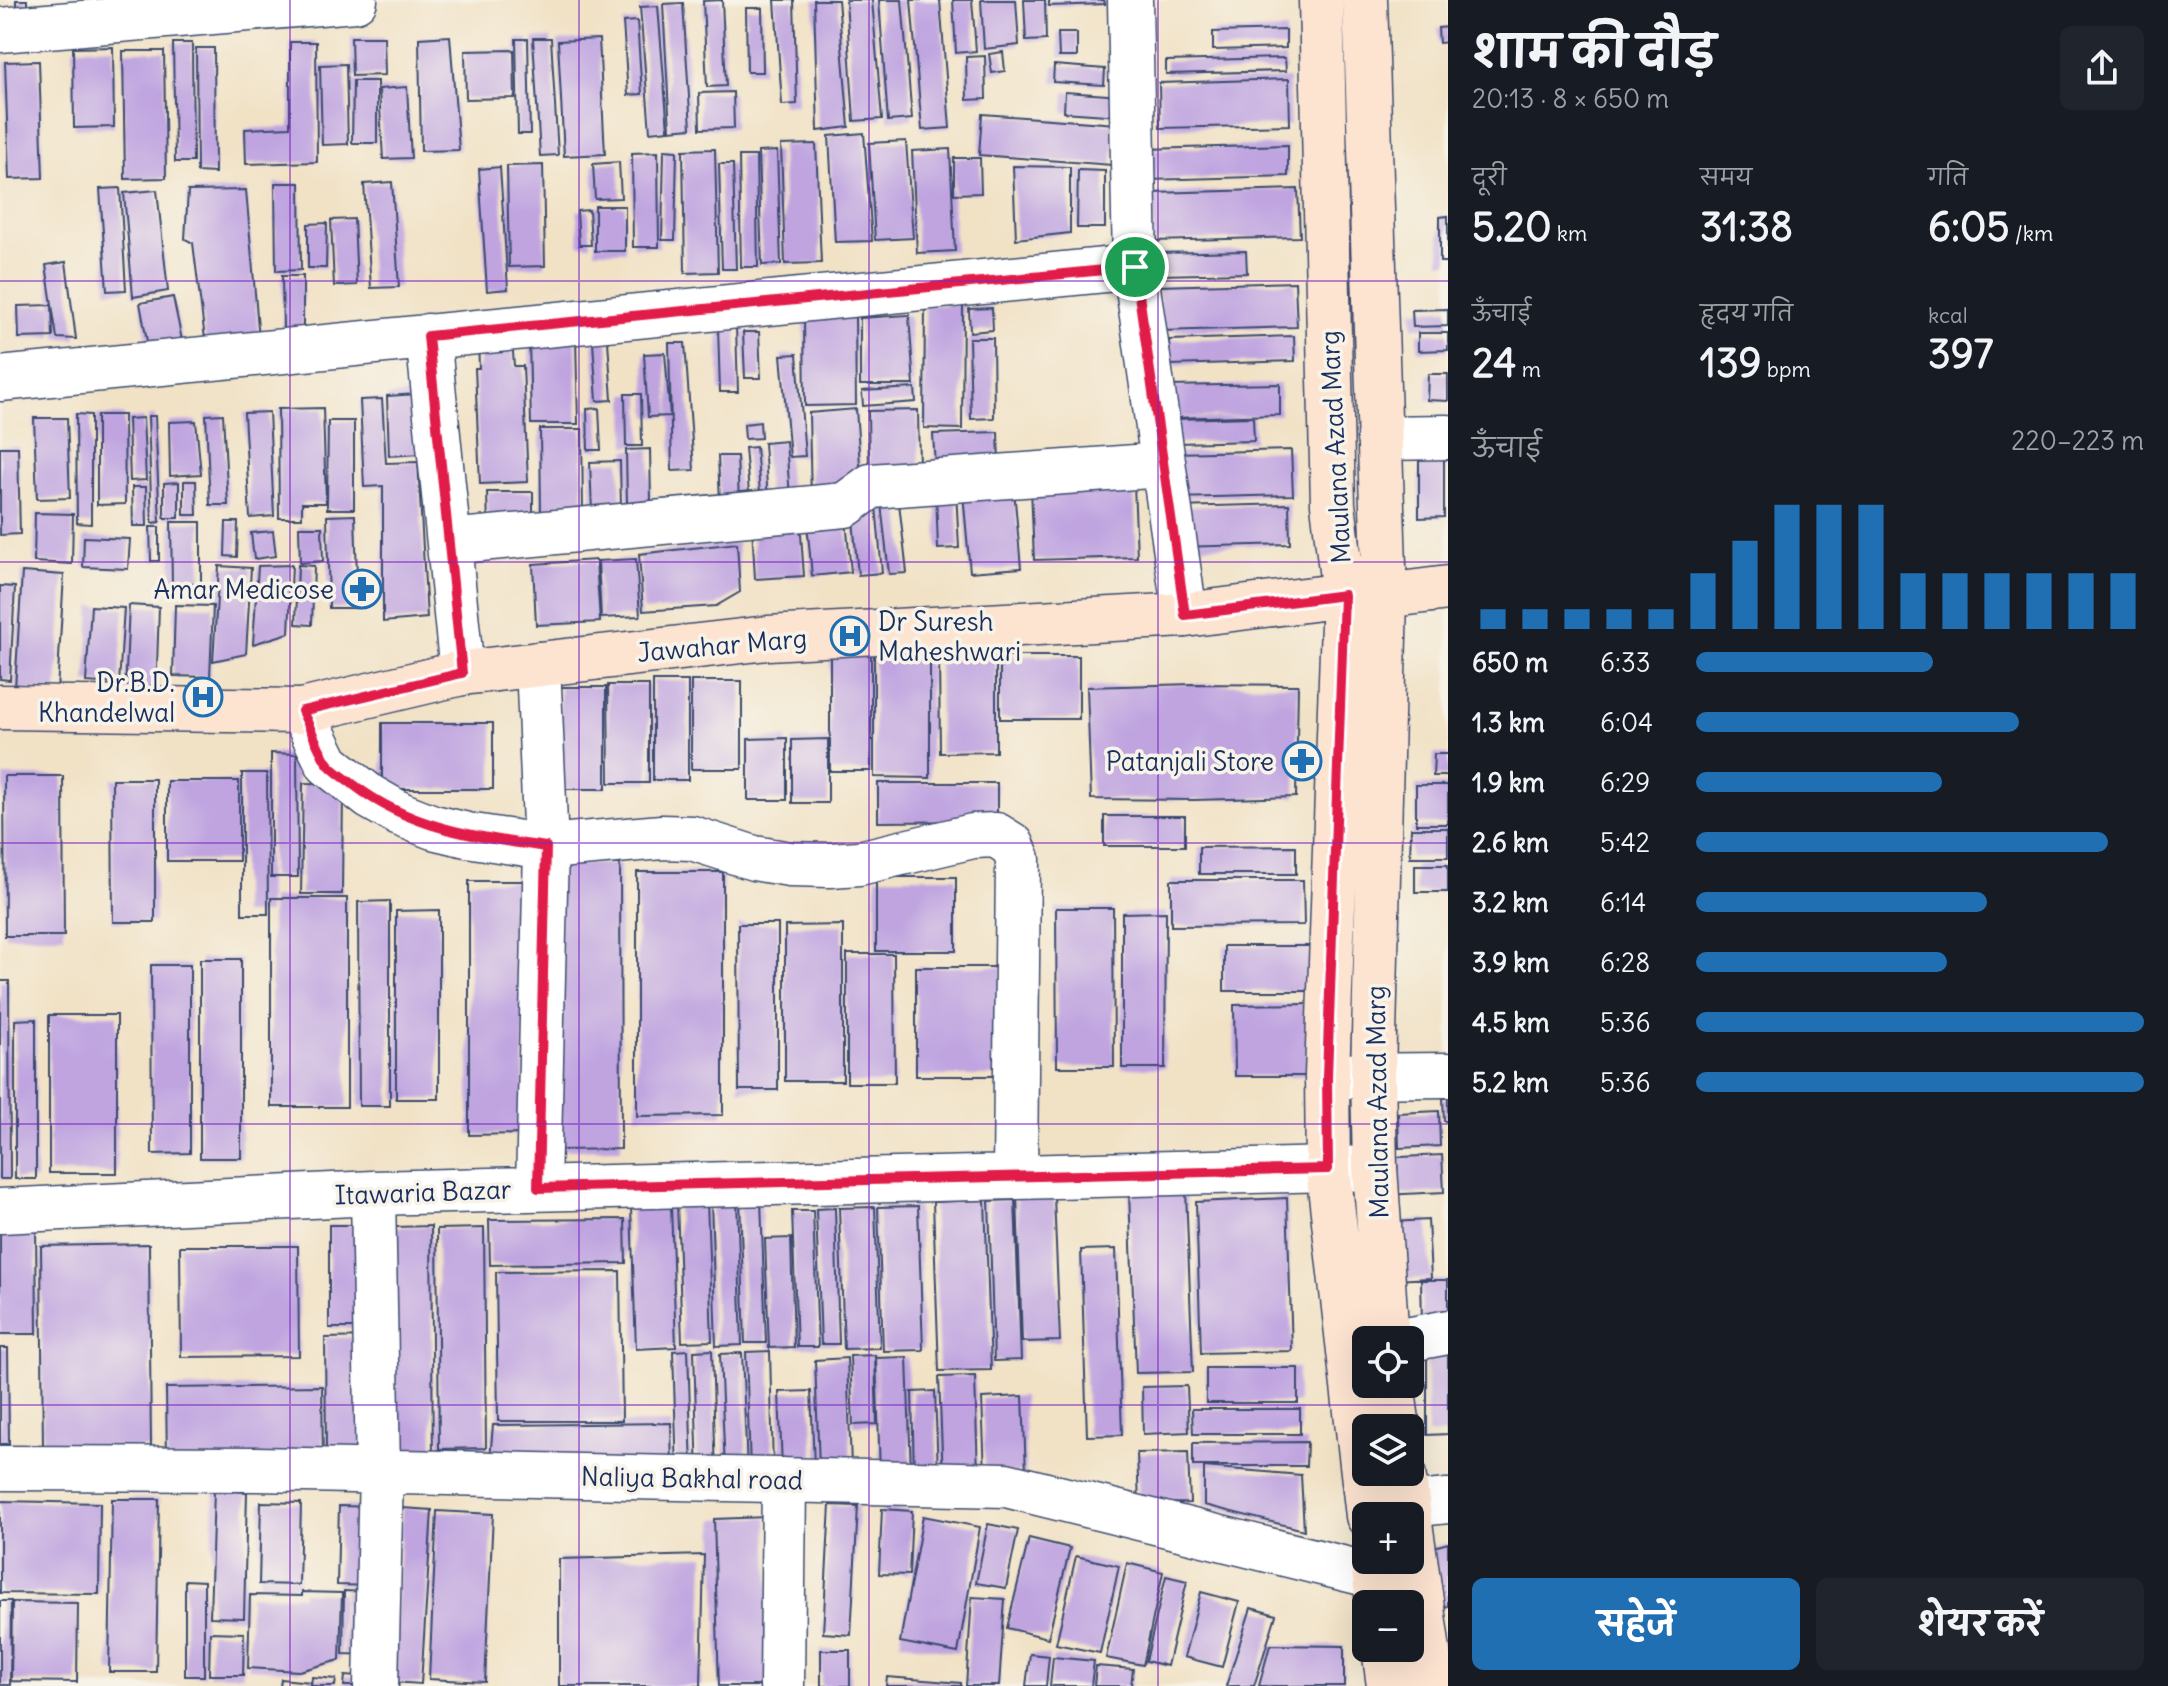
<!DOCTYPE html>
<html lang="hi">
<meta charset="utf-8">
<style>
body{margin:0;font-family:Delius,"Playpen Sans Deva",sans-serif;background:#20242c;color:#f1f3f6;height:100vh;display:flex;flex-direction:column;font-size:30px;white-space:nowrap}
*{box-sizing:border-box;margin:0}
p{font-size:26px;color:#9ea1a6}
.icon{flex:none;width:44px;height:44px;fill:none;stroke:currentColor;stroke-width:2;stroke-linecap:round;stroke-linejoin:round}
.map{position:relative;flex:1;overflow:hidden}
.panel{display:flex;flex-direction:column;background:#171b24;width:720px}
.panel>*{flex:none}
.tools{position:absolute;left:1352px;top:1326px;display:grid;gap:16px}
.tools a{display:grid;place-items:center;width:72px;height:72px;border-radius:12px;background:#171b24;box-shadow:0 8px 32px #0002;font-size:40px}
.pin{position:absolute;display:grid;place-items:center;width:68px;height:68px;color:#fff;margin:-34px;border:4px solid #fff;border-radius:50%;box-shadow:0 2px 8px #0007}
.round{display:grid;place-items:center;flex:none;width:84px;height:84px;border-radius:12px;background:#20242c}
.head{display:flex;align-items:center;justify-content:space-between;height:136px;padding:0 24px}
h1{font-size:44px;font-weight:700;line-height:60px}
.figures{display:grid;grid-template-columns:repeat(3,1fr);gap:12px;height:136px;padding:8px 24px}
.figures div{display:grid;align-content:center}
.figures b{font-size:40px;font-weight:700}
.figures small{font-size:22px;font-weight:400}
.figures p{font-size:22px}
.chart{height:224px;padding:16px 24px}
.chart p{display:flex;justify-content:space-between}
.chart svg{width:100%;height:144px;margin-top:8px;stroke:#1f6fb2;stroke-width:6}
.cta{display:flex;gap:16px;margin-top:auto;padding:16px 24px}
.cta a{flex:1;height:92px;border-radius:12px;background:#1f6fb2;color:#fff;font-size:32px;font-weight:700;line-height:92px;text-align:center}
.cta a+a{background:#20242c;color:#f1f3f6}
ul{padding:0 24px;list-style:none;font-size:26px}
li{display:grid;grid-template-columns:128px 96px 1fr;align-items:center;height:60px}
li i{height:20px;border-radius:10px;background:#1f6fb2}
main{display:flex;flex:1;min-height:0}
.map>svg:first-child{display:block}
.building{fill:#bfa4e0}
.lines{fill:none;stroke-linecap:round;stroke-linejoin:round}
.street-casing{stroke:#3b4a6e;stroke-width:47}
.secondary-casing{stroke:#3b4a6e;stroke-width:47}
.street{stroke:#fff;stroke-width:44}
.secondary{stroke:#fde4d1;stroke-width:44}
.route-casing{stroke:#fff;stroke-width:16}
.route{stroke:#e11d48;stroke-width:10}
.grid{fill:none;stroke:#7b2cbf;stroke-width:2;stroke-opacity:0.55}
.labels{text-anchor:middle;dominant-baseline:central;stroke-width:7;stroke-linejoin:round;paint-order:stroke}
.street-label{font-size:26px;fill:#1b2f5e;stroke:#f7f3e8}
.poi-label{font-size:26px;fill:#1b2f5e;stroke:#f7f3e8;text-anchor:end}
</style>
<main>
<div class="map">
<svg width="1448" height="1686" viewBox="0 0 1448 1686">
<rect width="100%" height="100%" fill="#f7f3e8"/>
<filter id="ink" filterUnits="userSpaceOnUse"><feTurbulence type="fractalNoise" baseFrequency=".0125" numOctaves="2"/><feDisplacementMap in="SourceGraphic" scale="16" xChannelSelector="R" yChannelSelector="G"/><feConvolveMatrix kernelMatrix="1 2 1 2 8 2 1 2 1" color-interpolation-filters="sRGB"/></filter>
<filter id="wash" filterUnits="userSpaceOnUse"><feTurbulence type="fractalNoise" baseFrequency=".006" numOctaves="4" result="noise"/><feDisplacementMap in="SourceGraphic" scale="32" xChannelSelector="R" yChannelSelector="G"/><feGaussianBlur stdDeviation="1.8" result="paint"/><feColorMatrix in="noise" values="0 0 0 0 0 0 0 0 0 0 0 0 0 0 0 0 0 1.4 0 .05"/><feComposite in="paint" operator="in"/></filter>
<g filter="url(#wash)">
<rect width="100%" height="100%" fill="#f1e2c6"/>
<g id="blocks">
<path class="building" d="M16,0H27V18H16Z
M722,0L726,86L707,87L703,1Z
M775,0H794L797,104L782,105Z
M814,0H838L849,127L818,131Z
M846,0H872L882,119L854,121Z
M879,0H902L912,119L888,121Z
M911,0H940L950,128L922,130Z
M953,0H972L976,51L956,53Z
M981,0H1016L1019,45L984,49Z
M1024,0H1045L1046,40L1026,41Z
M1049,0H1104L1105,4L1049,6Z
M683,3L691,128L670,130L663,4Z
M658,6L668,130L650,132L640,7Z
M746,8H762L763,72H747Z
M637,21L642,94L628,95L623,22Z
M1448,27V42L1439,43L1438,28Z
M1286,30V48L1213,50V32Z
M1058,33H1077V57H1059Z
M450,36L459,150L421,151L419,38Z
M351,37H384L385,75L352,76Z
M533,38H551L558,155L540,156Z
M516,39H528L530,134H518Z
M599,39L605,154L564,156L558,41Z
M290,42H316L317,162L246,164L245,129L290,127Z
M173,43H192L193,162H175Z
M113,47L114,127L74,128L73,48Z
M196,48H214L215,173L197,172Z
M514,50L515,98L466,99L465,51Z
M123,51H164L166,178L125,179Z
M1003,52L1005,71L992,73L989,54Z
M985,56L986,99L967,100L966,57Z
M1285,58L1286,71L1166,74V61Z
M39,61L43,178L9,179L5,62Z
M346,64L348,144L322,145L320,65Z
M1054,65L1105,69L1104,85L1053,82Z
M1289,79L1290,125L1160,128L1159,83Z
M353,81H377V143H352Z
M407,87L411,158L383,159L379,89Z
M733,92L734,128L700,129L699,93Z
M1065,92L1121,96L1120,116L1064,112Z
M982,114L1116,124L1112,165L979,155Z
M864,133L872,241L835,242L829,136Z
M906,141L913,238L875,240L869,143Z
M816,144L821,263L785,264L781,145Z
M1288,145V176L1147,180V149Z
M715,149L718,272L685,273L683,150Z
M950,149L955,251L917,253L912,151Z
M664,150L677,151L675,240H662Z
M777,151L781,264L762,265L758,152Z
M658,152L659,247H633L632,153Z
M739,156H756L758,267H741Z
M954,158H980L981,193L954,194Z
M619,162L621,198L595,199L593,164Z
M719,164H733L736,269H722Z
M543,165L545,266L509,267L507,166Z
M1013,166L1070,167V233L1016,239Z
M500,167L508,289L487,291L479,169Z
M1078,170L1105,171V228H1077Z
M392,182L399,287L371,288L364,184Z
M275,183H300L301,270L276,271Z
M120,188L126,290L107,291L100,189Z
M1298,189L1300,237L1154,241L1152,193Z
M157,190L168,291L133,297L124,193Z
M246,190L259,339H205L193,243L185,239L188,191Z
M595,206H625V251H595Z
M589,210L591,245H579L577,211Z
M1448,216V262H1440V217Z
M354,219L357,285L334,286L331,220Z
M327,223L326,268H308V224Z
M1246,251L1247,273L1158,275V253Z
M66,262L76,339L57,338L46,265Z
M282,276H303V329L283,330Z
M1295,282L1297,327L1160,331L1159,286Z
M173,297L183,345L149,352L140,303Z
M52,305L53,337L19,338L18,306Z
M925,305H963L962,429L924,428Z
M992,308L993,330L970,332L969,309Z
M1448,309V326L1413,327L1412,310Z
M909,315L914,385H860V318Z
M855,316L856,405L805,406L804,317Z
M718,326H736L738,392H720Z
M743,332H759L761,378H745Z
M1418,333H1448V350L1418,351Z
M1294,336L1295,361L1170,365L1169,340Z
M512,338L514,366H523L528,482L480,484L475,368H479L478,340Z
M969,338H993L994,418L971,419Z
M529,339H576L578,424H531Z
M608,341L612,400L597,401L593,342Z
M669,343H685L694,470L672,471Z
M665,353L670,416L648,417L644,354Z
M797,354L805,456L790,457L781,355Z
M1428,374H1448V401L1427,400Z
M1280,384V415L1169,418L1168,386Z
M915,388L916,402L863,406L862,391Z
M417,394L420,454L389,456L387,396Z
M625,394H641L642,446H626Z
M382,399L386,463L418,462L427,618L383,622V486L364,487L360,400Z
M323,408L326,503H302V518H279L278,409Z
M599,408L601,450H588L587,409Z
M856,409L861,479L811,500L809,413Z
M918,410L919,469L869,470L868,411Z
M269,412L274,516L250,518L244,413Z
M76,414L91,415V524L77,523Z
M223,414L228,505H210L206,415Z
M97,415H124L125,504L97,505Z
M148,416H155L160,522L152,523Z
M1253,417L1254,441L1177,443L1176,419Z
M34,418H67L70,498L37,499Z
M143,418L146,480L130,481L128,419Z
M196,421L201,474L170,476L169,422Z
M328,421H354V509H327Z
M760,422L761,438L745,439L744,424Z
M540,429H582L583,514L541,515Z
M998,432L999,464L935,465L933,434Z
M786,441L790,498L768,500L764,443Z
M0,447H18L20,534L0,535Z
M756,447L761,504H750L745,448Z
M650,449L651,503L627,504L626,450Z
M1419,449H1444V517L1419,518Z
M1291,450L1293,495L1176,498L1175,453Z
M718,456H737L739,501L720,502Z
M620,461L621,510L592,511L590,462Z
M184,481H196L197,515H184Z
M179,482V518H164V483Z
M1134,484L1137,557L1034,560L1031,487Z
M132,487H146L147,526H133Z
M1014,489L1021,568L970,572L963,493Z
M956,490L959,548L938,549L936,491Z
M487,492H533V527L488,528Z
M898,494L907,573L889,574L880,495Z
M1289,504L1290,544L1177,547L1176,507Z
M876,505L882,573L858,575L852,508Z
M35,513L73,514L72,564L34,562Z
M355,515L358,608H329L327,516Z
M846,520L851,572L812,576L807,523Z
M800,521L804,576L755,579L752,525Z
M171,522H201V584H172Z
M226,522H238L237,557L225,556Z
M150,527H159V561H151Z
M299,527H322L323,561L300,563Z
M273,531L276,556L254,559L251,533Z
M84,537L130,539L128,569L83,567Z
M737,543L740,592L716,606L643,611L639,554Z
M636,559L640,616L601,618L598,561Z
M596,560L600,622L536,625L533,564Z
M292,565L289,633L253,644L258,566Z
M298,565L314,566L312,625L296,624Z
M219,566L251,568L246,654L213,661Z
M22,572L64,575L57,691L15,689Z
M0,586L15,587L10,680L0,679Z
M129,605L159,607L156,695L125,694Z
M175,605L213,606L210,677L173,676Z
M91,606L124,608L119,684L86,682Z
M874,653H930V778L874,777Z
M830,655H871V771H830Z
M1000,656H1079V719H1000Z
M939,657H996V752L940,753Z
M653,681H688V780H653Z
M691,681H742V769H691Z
M1193,684L1298,685L1296,797L1194,800L1091,799L1087,687Z
M608,685H649V783H609Z
M560,687H606V789H560Z
M382,723H493V789H382Z
M787,738V800H748V739Z
M828,739V803H792V740Z
M271,753L297,754L298,877H271Z
M1434,754H1448V776H1433Z
M242,773H267L268,914H242Z
M4,776H63L64,936H5Z
M112,779H155V922H113Z
M167,781H239V861H167Z
M303,783L343,784L342,894H301Z
M878,783H997V821L878,822Z
M1416,785H1448V824H1416Z
M1104,816H1185V846H1104Z
M1411,828H1448V857H1410Z
M1296,846V874H1199V847Z
M559,864H620L621,1149L560,1150Z
M1415,865H1448V892H1415Z
M637,872H723V1115L637,1116Z
M876,877H956V951H876Z
M1171,880H1303L1304,925L1171,926Z
M469,881H523L524,1134L469,1135Z
M271,898H347V1107H271Z
M390,901V1106H359L358,902Z
M1056,908H1113L1114,1067H1057Z
M439,910V1099H396V911Z
M1166,912L1165,1068H1122V913Z
M738,924H778V1090H739Z
M843,925V1081H785V926Z
M1224,946H1311V991H1224Z
M847,954H894L895,1083H847Z
M200,959H241V1158H200Z
M151,965H190V1153L152,1154Z
M916,967H1002V1076H916Z
M0,981H9L10,1179H0Z
M1307,1004V1076H1235L1234,1005Z
M49,1015H117V1173H49Z
M36,1019V1179H15V1020Z
M1443,1098H1448V1121H1444Z
M1439,1111L1440,1146L1399,1148L1398,1113Z
M1442,1155L1444,1192L1384,1195L1381,1158Z
M1186,1191L1193,1372L1136,1373L1129,1193Z
M1054,1196L1060,1341L1022,1342L1017,1197Z
M1287,1198L1292,1351L1201,1353L1196,1202Z
M737,1200L742,1345L716,1346L711,1201Z
M761,1200L766,1343H745L740,1201Z
M985,1200L991,1370L939,1371L933,1202Z
M1015,1200L1021,1360L994,1361L989,1201Z
M707,1201L712,1341L682,1342L677,1202Z
M671,1206L676,1347L636,1349L631,1207Z
M918,1206L923,1350L883,1351L878,1207Z
M875,1207L880,1348L844,1349L839,1208Z
M835,1208L839,1344H821L816,1209Z
M792,1211H813L818,1347H797Z
M625,1219L626,1263L490,1265L489,1220Z
M1428,1220L1431,1278L1394,1280L1391,1222Z
M329,1225H370L371,1328H329Z
M431,1226L433,1461L396,1462L394,1227Z
M36,1227L37,1334H0V1228Z
M484,1228L486,1448L439,1449L437,1229Z
M791,1238L794,1347L769,1348L765,1239Z
M149,1244L151,1448L43,1449L41,1246Z
M180,1246H298L299,1356L181,1357Z
M1116,1249L1122,1435L1087,1436L1081,1250Z
M620,1271L622,1421H498L496,1272Z
M1421,1280H1448V1321H1422Z
M373,1337V1449H326L325,1338Z
M0,1348H8L9,1444H0Z
M688,1350L692,1470L677,1471L673,1351Z
M712,1350L716,1476H698L694,1351Z
M770,1351L773,1469H750L746,1352Z
M742,1353L747,1469H725L720,1354Z
M1427,1354H1448V1434L1427,1435Z
M875,1355L877,1424L853,1425L850,1356Z
M907,1357L911,1472L880,1473L876,1358Z
M847,1358L851,1466L819,1467L815,1360Z
M1206,1368H1298V1403H1206Z
M975,1376L978,1476L943,1477L939,1377Z
M322,1386L323,1460L167,1462L166,1388Z
M1187,1386L1189,1432L1143,1434L1142,1387Z
M811,1391L814,1466L782,1468L779,1392Z
M935,1391L938,1473L914,1474L912,1392Z
M1023,1396L1026,1473L985,1474L982,1398Z
M1192,1409H1300V1434H1193Z
M671,1423L672,1474L490,1459L493,1425Z
M1307,1442L1306,1466H1193V1443Z
M1188,1452L1190,1503L1139,1504L1137,1453Z
M1204,1467L1301,1475L1304,1530L1204,1505Z
M214,1490L247,1492L244,1618L210,1617Z
M112,1499H159L156,1672H109Z
M0,1501L100,1503L99,1594L0,1593Z
M261,1502L301,1503L299,1585L259,1584Z
M830,1505L858,1506L851,1635L823,1633Z
M339,1506L378,1507L376,1586L337,1585Z
M402,1508L432,1510L421,1684L392,1682Z
M882,1509L912,1511L909,1575L879,1574Z
M437,1511L493,1514L485,1682L429,1679Z
M923,1516L980,1527L958,1653L900,1642Z
M767,1517L772,1686H719L714,1519Z
M988,1524L1018,1530L1006,1588L976,1583Z
M1029,1538L1070,1548L1048,1638L1007,1628Z
M1448,1543V1606L1445,1607L1430,1548Z
M704,1555L701,1686H559V1559Z
M1076,1556L1119,1566L1100,1653L1056,1644Z
M1127,1563L1163,1572L1143,1665L1106,1658Z
M1166,1576L1187,1581L1167,1666L1146,1661Z
M185,1580L204,1581V1676H185Z
M344,1591L375,1592L374,1655L343,1654Z
M302,1592L342,1593L340,1660L299,1671L248,1668L250,1595L302,1596Z
M1201,1592L1239,1602L1222,1667L1184,1657Z
M972,1597L1005,1599L999,1686H966Z
M0,1601H11L10,1685H0Z
M12,1602L78,1603L77,1682L11,1681Z
M1251,1608L1276,1615L1254,1686H1226Z
M210,1632L244,1633L243,1675H209Z
M1270,1645L1344,1646V1686H1259Z
M821,1650H850V1686H821Z
M1030,1654L1049,1656L1046,1686H1026Z
M1053,1657L1094,1661L1091,1686H1050Z
M1096,1666L1133,1669L1131,1686H1094Z
M345,1676L370,1678L369,1686H344Z
M312,1677L336,1679L335,1686H311Z
M887,1677L961,1683V1686H886Z
M281,1679L310,1682V1686H280Z"/>
</g>
</g>
<g filter="url(#ink)">
<use href="#blocks" fill-opacity="0" stroke="#3b4a6e" stroke-width="2"/>
<g class="lines">
<g class="street-casing">
<path id="street" d="M1130,0L1135,267L1185,615
M0,30L355,0
M428,336L462,673
M0,379L1135,267
M1379,438L1448,437
M449,542L845,505L871,486L1163,465
M302,711L328,764L370,797L400,814L433,827L467,835L546,847L662,837L692,838L754,858L790,864L830,865L859,863L973,836L996,835L1012,845L1018,859L1015,1177
M1334,1076L1448,1075
M538,1188L546,847L538,664
M373,1193L378,1473
M0,1211L373,1193L1375,1168
M1406,1340L1448,1332
M0,1468L256,1469L1006,1485L1374,1576
M1407,1505L1448,1501
M376,1686L381,1471
M782,1686L784,1480"/>
</g>
<g class="secondary-casing">
<path id="secondary" d="M1321,0L1333,504L1344,595L1327,1076L1328,1169L1368,1516
M1365,0L1385,596L1373,1075L1375,1168L1387,1340
M0,707L302,711L462,673L768,638L1185,615L1344,595L1385,596L1448,588
M1392,1384L1398,1428
M1403,1472L1409,1516
M1410,1523L1433,1686
M1373,1560L1378,1604
M1384,1648L1389,1686"/>
</g>
<use href="#street" class="street"/>
<use href="#secondary" class="secondary"/>
</g>
</g>
<g class="lines" filter="url(#ink)">
<g class="route-casing">
<path id="route" d="M1135,267L1185,615L1344,595L1327,1076L1328,1169L538,1188L546,847C477,837 411,829 354,785C346,778 332,771 326,761C317,746 310,727 302,711L462,673L428,336Z"/>
</g>
<use href="#route" class="route"/>
</g>
<path class="grid" d="M290,0V1686M579,0V1686M869,0V1686M1158,0V1686M0,281H1448M0,562H1448M0,843H1448M0,1124H1448M0,1405H1448"/>
<defs>
<g id="pharmacy-ring" transform="scale(2)"><circle r="9.5" fill="#f7f3e8" stroke="#1f6fb2" stroke-width="1.5"/><path d="M-2-6h4v4h4v4h-4v4h-4v-4h-4v-4h4Z" fill="#1f6fb2"/></g>
<g id="hospital-ring" transform="scale(2)"><circle r="9.5" fill="#f7f3e8" stroke="#1f6fb2" stroke-width="1.5"/><path d="M-5-5h3v3.5h4V-5h3V5h-3V1.5h-4V5h-3Z" fill="#1f6fb2"/></g>
</defs>
<g fill-rule="evenodd">
<use href="#pharmacy-ring" x="362" y="589"/>
<use href="#hospital-ring" x="850" y="636"/>
<use href="#hospital-ring" x="203" y="697"/>
<use href="#pharmacy-ring" x="1302" y="761"/>
</g>
<g class="labels">
<g class="street-label">
<text transform="translate(1335 447) rotate(-93)">Maulana Azad Marg</text>
<text transform="translate(722 645) rotate(-5)">Jawahar Marg</text>
<text transform="translate(1377 1102) rotate(-91)">Maulana Azad Marg</text>
<text transform="translate(423 1192) rotate(-2)">Itawaria Bazar</text>
<text transform="translate(692 1478) rotate(1)">Naliya Bakhal road</text>
</g>
<g class="poi-label">
<text x="334" y="589">Amar Medicose</text>
<text x="878" y="621" text-anchor="start">Dr Suresh<tspan x="878" dy="30">Maheshwari</tspan></text>
<text x="175" y="682">Dr.B.D.<tspan x="175" dy="30">Khandelwal</tspan></text>
<text x="1274" y="761">Patanjali Store</text>
</g>
</g>
</svg>
<div class="tools">
<a><svg class="icon" aria-label="locate" viewBox="0 0 24 24"><circle cx="12" cy="12" r="6"/><path d="M12 2v4M12 18v4M2 12h4M18 12h4"/></svg></a>
<a><svg class="icon" aria-label="layers" viewBox="0 0 24 24"><path d="M12 4l9 5-9 5-9-5zM3 14l9 5 9-5"/></svg></a>
<a>+</a>
<a>−</a>
</div>
<div class="pin" style="left:1135px;top:267px;background:#1e9e55"><svg class="icon" aria-label="arrive" viewBox="0 0 24 24"><path d="M6 21V4h12l-3 4 3 4H6"/></svg></div>
</div>
<section class="panel">
<div class="head"><div><h1>शाम की दौड़</h1><p>20:13 · 8 × 650 m</p></div><a class="round"><svg class="icon" aria-label="share" viewBox="0 0 24 24"><path d="M12 15V3M7 8l5-5 5 5M5 13v7h14v-7"/></svg></a></div>
<div class="figures">
<div><p>दूरी</p><b>5.20<small> km</small></b></div>
<div><p>समय</p><b>31:38</b></div>
<div><p>गति</p><b>6:05<small> /km</small></b></div>
</div>
<div class="figures">
<div><p>ऊँचाई</p><b>24<small> m</small></b></div>
<div><p>हृदय गति</p><b>139<small> bpm</small></b></div>
<div><p>kcal</p><b>397</b></div>
</div>
<div class="chart"><p><span>ऊँचाई</span>220–223 m</p>
<svg viewBox="0 0 160 44" preserveAspectRatio="none"><path d="M5 44V38M15 44V38M25 44V38M35 44V38M45 44V38M55 44V27M65 44V17M75 44V6M85 44V6M95 44V6M105 44V27M115 44V27M125 44V27M135 44V27M145 44V27M155 44V27"/></svg>
</div>
<ul>
<li><b>650 m</b>6:33<i style="width:53%"></i></li>
<li><b>1.3 km</b>6:04<i style="width:72%"></i></li>
<li><b>1.9 km</b>6:29<i style="width:55%"></i></li>
<li><b>2.6 km</b>5:42<i style="width:92%"></i></li>
<li><b>3.2 km</b>6:14<i style="width:65%"></i></li>
<li><b>3.9 km</b>6:28<i style="width:56%"></i></li>
<li><b>4.5 km</b>5:36<i style="width:100%"></i></li>
<li><b>5.2 km</b>5:36<i style="width:100%"></i></li>
</ul>
<div class="cta"><a>सहेजें</a><a>शेयर करें</a></div>
</section>
</main>
